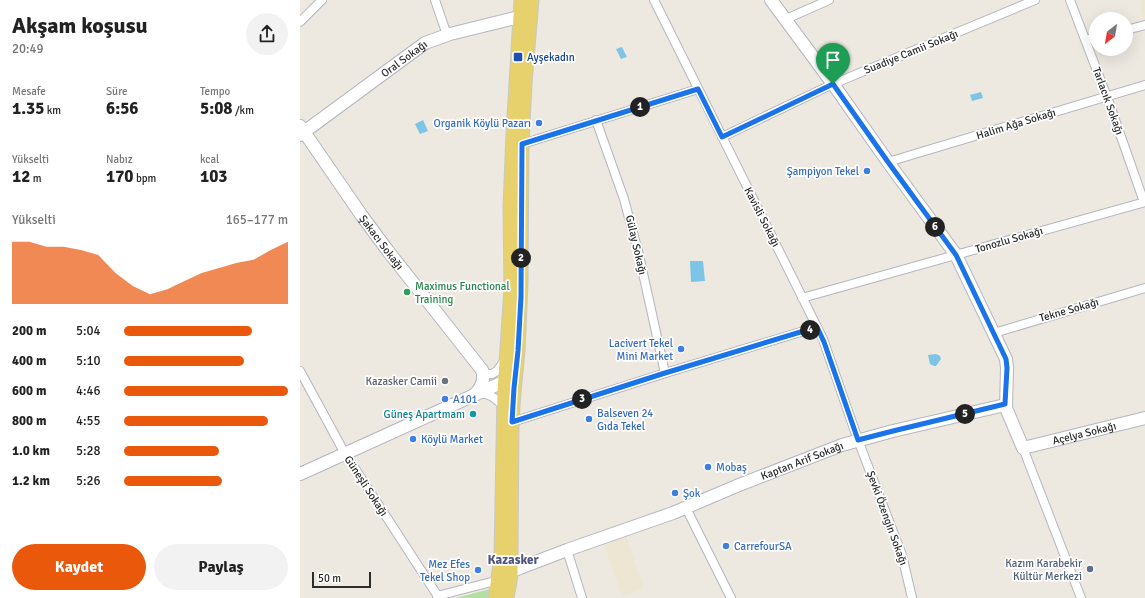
<!DOCTYPE html>
<html lang="tr">
<meta charset="utf-8">
<style>
body{margin:0;font-family:Signika,sans-serif;background:#f2f2f2;color:#222;height:100vh;display:flex;flex-direction:column;font-size:15px;white-space:nowrap}
*{box-sizing:border-box;margin:0}
p{font-size:13px;color:#767676}
.icon{flex:none;width:22px;height:22px;fill:none;stroke:currentColor;stroke-width:2;stroke-linecap:round;stroke-linejoin:round}
.map{position:relative;flex:1;overflow:hidden}
.side{display:flex;flex-direction:column;background:#fff;width:300px}
.side>*{flex:none}
.needle{width:26px;rotate:211deg}
.controls{position:absolute;left:789px;top:12px;display:grid;gap:8px}
.controls a{display:grid;place-items:center;width:44px;height:44px;border-radius:50%;background:#fff;box-shadow:0 4px 16px #0002;font-size:20px}
.scale{position:absolute;left:12px;bottom:10px;width:59px;box-sizing:border-box;padding-left:4px;border:2px solid #2d2d2d;border-top:0;font-size:11px;line-height:14px;white-space:nowrap;color:#2d2d2d;-webkit-text-stroke:3px #fff;paint-order:stroke}
.pin{position:absolute;display:grid;place-items:center;width:34px;height:34px;color:#fff;margin:-41px -17px;border-radius:50% 50% 50% 0;rotate:-45deg;box-shadow:0 0 4px #0007}
.pin .icon{rotate:45deg}
.km{position:absolute;width:20px;height:20px;margin:-10px;border-radius:50%;background:#222;color:#fff;font-size:11px;line-height:20px;text-align:center}
.round{display:grid;place-items:center;flex:none;width:42px;height:42px;border-radius:21px;background:#f2f2f2}
.head{display:flex;align-items:center;justify-content:space-between;height:68px;padding:0 12px}
h1{font-size:22px;font-weight:800;line-height:30px}
.stats{display:grid;grid-template-columns:repeat(3,1fr);gap:6px;height:68px;padding:4px 12px}
.stats div{display:grid;align-content:center}
.stats b{font-size:17px;font-weight:800}
.stats small{font-size:11px;font-weight:400}
.stats p{font-size:11px}
.chart{height:112px;padding:8px 12px}
.chart p{display:flex;justify-content:space-between}
.chart svg{width:100%;height:72px;margin-top:4px;fill:#ea580c;opacity:.7}
.cta{display:flex;gap:8px;margin-top:auto;padding:8px 12px}
.cta a{flex:1;height:46px;border-radius:24px;background:#ea580c;color:#fff;font-size:16px;font-weight:800;line-height:46px;text-align:center}
.cta a+a{background:#f2f2f2;color:#222}
ul{padding:0 12px;list-style:none;font-size:13px}
li{display:grid;grid-template-columns:64px 48px 1fr;align-items:center;height:30px}
li i{height:10px;border-radius:5px;background:#ea580c}
main{display:flex;flex:1;min-height:0}
.map>svg:first-child{display:block}
.education{fill:#ede6d2}
.green{fill:#b4dfa2}
.water{fill:#7dc5e6}
.lines{fill:none;stroke-linecap:round;stroke-linejoin:round}
.street-casing{stroke:#b4b6bf;stroke-width:10}
.secondary-casing{stroke:#b4b6bf;stroke-width:14}
.primary-casing{stroke:#c8c8c8;stroke-width:15}
.street{stroke:#fff;stroke-width:8}
.secondary{stroke:#fff;stroke-width:12}
.primary{stroke:#e7d16d;stroke-width:13}
.route-casing{stroke:#fff;stroke-width:8}
.route{stroke:#1a73e8;stroke-width:5}
.transit-dot{fill:#1a4fb4;stroke:#fff;stroke-width:1.5}
.shop-dot{fill:#3f7fe0;stroke:#fff;stroke-width:1.5}
.leisure-dot{fill:#2e9e5b;stroke:#fff;stroke-width:1.5}
.worship-dot{fill:#6b7280;stroke:#fff;stroke-width:1.5}
.culture-dot{fill:#0f9aa8;stroke:#fff;stroke-width:1.5}
.service-dot{fill:#5c6f8a;stroke:#fff;stroke-width:1.5}
.labels{text-anchor:middle;dominant-baseline:central;stroke-width:3.5;stroke-linejoin:round;paint-order:stroke}
.street-label{font-size:11px;fill:#2d2d2d;stroke:#fff}
.transit-label{font-size:11px;fill:#164399;stroke:#fff;text-anchor:start}
.shop-label{font-size:11px;fill:#366cbe;stroke:#fff;text-anchor:start}
.leisure-label{font-size:11px;fill:#27864d;stroke:#fff;text-anchor:start}
.worship-label{font-size:11px;fill:#5b616d;stroke:#fff;text-anchor:end}
.culture-label{font-size:11px;fill:#0d838f;stroke:#fff;text-anchor:end}
.service-label{font-size:11px;fill:#4e5e75;stroke:#fff;text-anchor:end}
.quarter-label{font-size:13px;font-weight:bold;fill:#50567b;stroke:#fff}
</style>
<main>
<section class="side">
<div class="head"><div><h1>Akşam koşusu</h1><p>20:49</p></div><a class="round"><svg class="icon" aria-label="share" viewBox="0 0 24 24"><path d="M12 15V3M7 8l5-5 5 5M5 13v7h14v-7"/></svg></a></div>
<div class="stats">
<div><p>Mesafe</p><b>1.35<small> km</small></b></div>
<div><p>Süre</p><b>6:56</b></div>
<div><p>Tempo</p><b>5:08<small> /km</small></b></div>
</div>
<div class="stats">
<div><p>Yükselti</p><b>12<small> m</small></b></div>
<div><p>Nabız</p><b>170<small> bpm</small></b></div>
<div><p>kcal</p><b>103</b></div>
</div>
<div class="chart"><p><span>Yükselti</span>165–177 m</p>
<svg viewBox="0 0 160 44" preserveAspectRatio="none"><path d="M0 44V6L10 6L20 9L30 9L40 11L50 14L60 25L70 33L80 38L90 35L100 30L110 25L120 22L130 19L140 17L150 11L160 6V44z"/></svg>
</div>
<ul>
<li><b>200 m</b>5:04<i style="width:78%"></i></li>
<li><b>400 m</b>5:10<i style="width:73%"></i></li>
<li><b>600 m</b>4:46<i style="width:100%"></i></li>
<li><b>800 m</b>4:55<i style="width:88%"></i></li>
<li><b>1.0 km</b>5:28<i style="width:58%"></i></li>
<li><b>1.2 km</b>5:26<i style="width:60%"></i></li>
</ul>
<div class="cta"><a>Kaydet</a><a>Paylaş</a></div>
</section>
<div class="map">
<svg width="845" height="598" viewBox="0 0 845 598">
<rect width="100%" height="100%" fill="#ede9e1"/>
<path class="education" d="M840,0H845V22H844Z
M326,537L344,588L322,596L304,545Z"/>
<path class="green" d="M190,589L188,598H156Z"/>
<path class="water" d="M322,47L327,57L321,59L316,49Z
M681,92L683,98L672,101L670,95Z
M123,120L128,131L120,134L115,124Z
M390,261H403L405,281L391,282Z
M636,354L640,356L641,359L636,366H634L630,364L628,355Z"/>
<g class="lines">
<g class="street-casing">
<path id="street" d="M135,0L147,35
M354,0L523,339L558,440L602,555L612,598
M770,0L807,97L844,202
M486,19L529,0
M0,22L22,0
M826,30L845,25
M785,40L796,37
M296,120L324,199L339,255L365,373
M422,137L533,84L735,0
M222,144L398,89
M588,162L845,85
M502,298L845,202
M694,333L845,288
M182,370L188,374H192L197,371L204,361
M0,371L43,450L139,598
M179,393C189,393 199,400 204,408
M212,422L372,371L517,327
M723,448L781,598
M386,508L431,598
M267,550L282,598
M137,596L199,580"/>
</g>
<g class="secondary-casing">
<g id="secondary">
<path id="s1" d="M471,0L533,84L588,162L656,255L706,359L707,368L706,408L723,448L845,418"/>
<path id="s2" d="M0,126L62,216L88,251L182,370C185,380 182,388 174,395"/>
<path id="s3" d="M0,135L125,43L150,34L219,17"/>
<path d="M0,474L212,378"/>
<path id="s4" d="M204,574L267,550L373,513L439,485L542,445L593,431L705,405"/>
</g>
</g>
<g class="primary-casing">
<path id="primary" d="M195,598L201,557L204,392L211,288L210,207L213,133L221,0
M207,598L211,575V557L212,422L214,392L218,351L221,283L222,144L225,84L232,0"/>
</g>
<use href="#street" class="street"/>
<use href="#secondary" class="secondary"/>
<use href="#primary" class="primary"/>
</g>
<g class="lines">
<g class="route-casing">
<path id="route" d="M533,84L588,162L656,255L706,359L707,368L705,404L593,431L558,440L524,342L517,327L365,373L212,422L214,388L218,351L221,297L222,144L398,89L422,137Z"/>
</g>
<use href="#route" class="route"/>
</g>
<rect class="transit-dot" x="213" y="52" width="10" height="10" rx="2"/>
<g class="shop-dot">
<circle cx="239" cy="123" r="4"/>
<circle cx="567" cy="171" r="4"/>
<circle cx="381" cy="349" r="4"/>
<circle cx="145" cy="399" r="4"/>
<circle cx="289" cy="419" r="4"/>
<circle cx="113" cy="439" r="4"/>
<circle cx="408" cy="467" r="4"/>
<circle cx="375" cy="493" r="4"/>
<circle cx="426" cy="546" r="4"/>
<circle cx="178" cy="570" r="4"/>
</g>
<circle class="leisure-dot" cx="107" cy="292" r="4"/>
<circle class="worship-dot" cx="145" cy="381" r="4"/>
<circle class="culture-dot" cx="173" cy="414" r="4"/>
<circle class="service-dot" cx="790" cy="569" r="4"/>
<g class="labels">
<g class="street-label">
<text transform="translate(611 52) rotate(-22)">Suadiye Camii Sokağı</text>
<text stroke="none"><textPath href="#s3" startOffset="129">Oral Sokağı</textPath></text>
<text transform="translate(808 101) rotate(70)">Tarlacık Sokağı</text>
<text transform="translate(716 124) rotate(-17)">Halim Ağa Sokağı</text>
<text transform="translate(462 217) rotate(63)">Kavisli Sokağı</text>
<text transform="translate(709 240) rotate(-16)">Tonozlu Sokağı</text>
<text stroke="none"><textPath href="#s2" startOffset="142">Şakacı Sokağı</textPath></text>
<text transform="translate(336 245) rotate(77)">Gülay Sokağı</text>
<text transform="translate(769 310) rotate(-16)">Tekne Sokağı</text>
<text stroke="none"><textPath href="#s1" startOffset="586">Açelya Sokağı</textPath></text>
<text stroke="none"><textPath href="#s4" startOffset="319">Kaptan Arif Sokağı</textPath></text>
<text transform="translate(66 486) rotate(57)">Güneşli Sokağı</text>
<text transform="translate(587 518) rotate(70)">Şevki Özengin Sokağı</text>
</g>
<g class="transit-label">
<text x="227" y="57">Ayşekadın</text>
</g>
<g class="shop-label">
<text x="231" y="123" text-anchor="end">Organik Köylü Pazarı</text>
<text x="559" y="171" text-anchor="end">Şampiyon Tekel</text>
<text x="373" y="343" text-anchor="end">Lacivert Tekel<tspan x="373" dy="13">Mini Market</tspan></text>
<text x="153" y="399">A101</text>
<text x="297" y="413">Balseven 24<tspan x="297" dy="13">Gıda Tekel</tspan></text>
<text x="121" y="439">Köylü Market</text>
<text x="416" y="467">Mobaş</text>
<text x="383" y="493">Şok</text>
<text x="434" y="546">CarrefourSA</text>
<text x="170" y="564" text-anchor="end">Mez Efes<tspan x="170" dy="13">Tekel Shop</tspan></text>
</g>
<g class="leisure-label">
<text x="115" y="286">Maximus Functional<tspan x="115" dy="13">Training</tspan></text>
</g>
<g class="worship-label">
<text x="137" y="381">Kazasker Camii</text>
</g>
<g class="culture-label">
<text x="165" y="414">Güneş Apartmanı</text>
</g>
<g class="service-label">
<text x="782" y="563">Kazım Karabekir<tspan x="782" dy="13">Kültür Merkezi</tspan></text>
</g>
<g class="quarter-label">
<text x="213" y="560">Kazasker</text>
</g>
</g>
</svg>
<div class="controls">
<a><svg class="needle" viewBox="-14 -14 28 28"><path d="M0-13l5 13h-10z" fill="#e53935"/><path d="M0 13l5-13h-10z" fill="#767676"/></svg></a>
</div>
<div class="scale">50 m</div>
<div class="pin" style="left:533px;top:84px;background:#1e9e55"><svg class="icon" aria-label="arrive" viewBox="0 0 24 24"><path d="M6 21V4h12l-3 4 3 4H6"/></svg></div>
<b class="km" style="left:340px;top:107px">1</b>
<b class="km" style="left:221px;top:258px">2</b>
<b class="km" style="left:282px;top:399px">3</b>
<b class="km" style="left:510px;top:330px">4</b>
<b class="km" style="left:665px;top:414px">5</b>
<b class="km" style="left:635px;top:227px">6</b>
</div>
</main>
